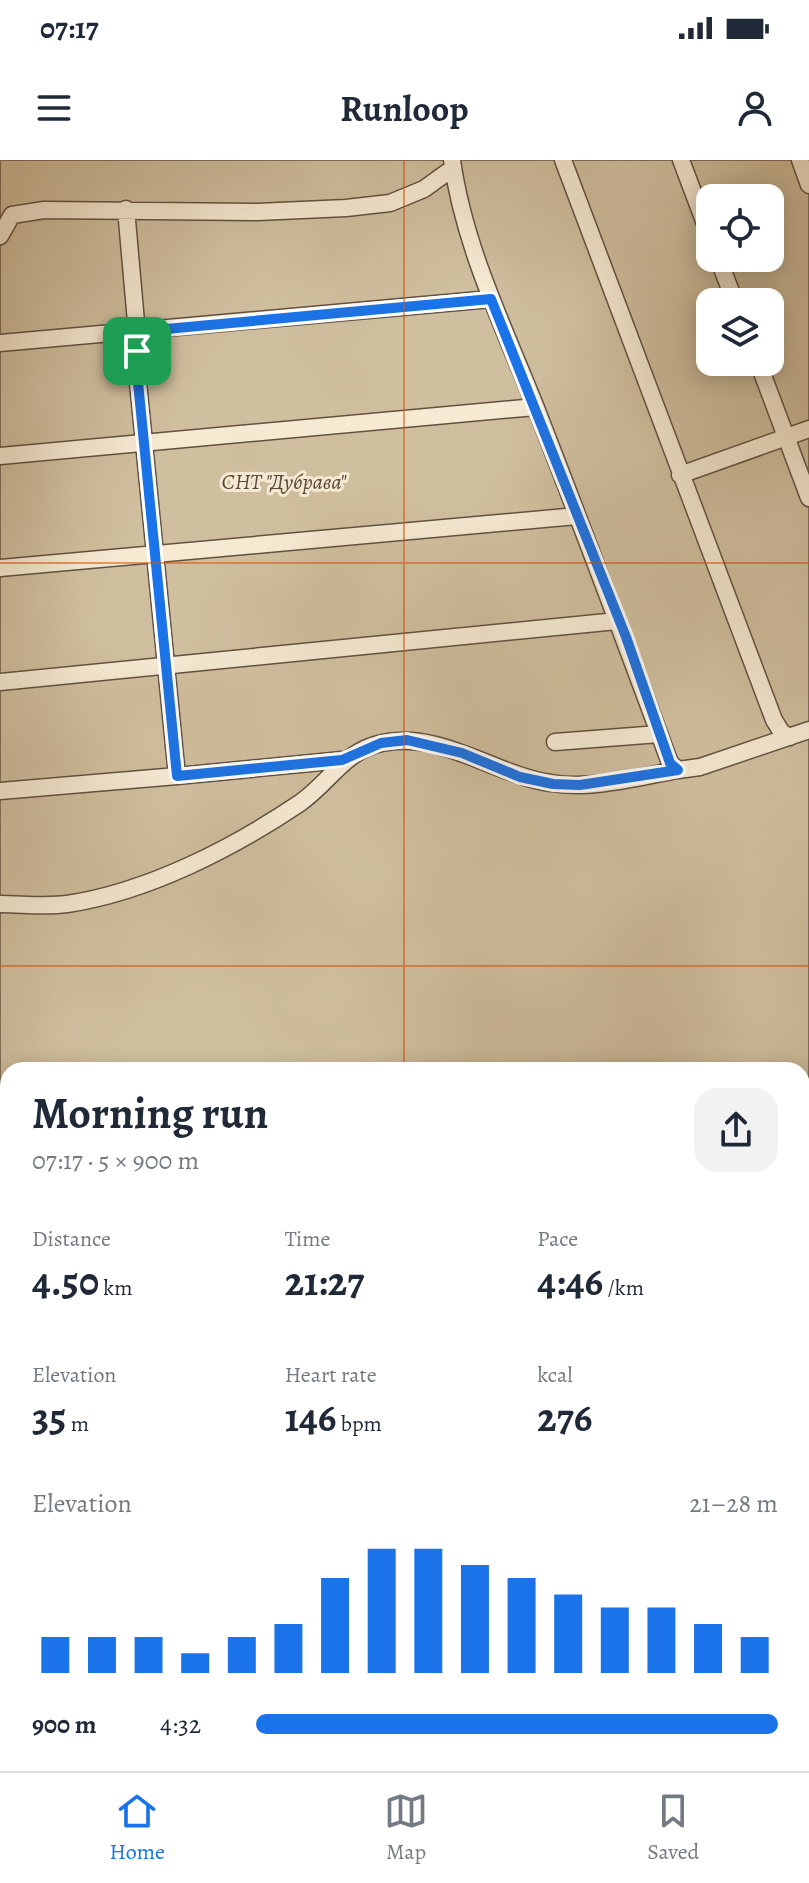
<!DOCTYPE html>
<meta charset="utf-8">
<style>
body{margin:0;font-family:Alegreya,serif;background:#f2f2f3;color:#1f2937;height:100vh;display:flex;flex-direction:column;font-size:30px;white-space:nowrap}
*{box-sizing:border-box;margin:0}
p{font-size:26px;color:#747a83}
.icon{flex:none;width:44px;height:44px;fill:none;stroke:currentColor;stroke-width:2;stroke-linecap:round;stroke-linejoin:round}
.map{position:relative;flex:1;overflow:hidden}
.panel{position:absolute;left:0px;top:902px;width:810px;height:710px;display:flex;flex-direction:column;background:#fff;border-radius:24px 24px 0 0;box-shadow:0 4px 20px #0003}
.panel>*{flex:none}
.tools{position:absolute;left:696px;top:24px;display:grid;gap:16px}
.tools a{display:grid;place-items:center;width:88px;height:88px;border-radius:16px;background:#fff;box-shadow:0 4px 20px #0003;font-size:40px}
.pin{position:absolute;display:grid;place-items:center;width:68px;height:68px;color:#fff;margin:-34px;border-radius:16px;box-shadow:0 4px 12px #0006}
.round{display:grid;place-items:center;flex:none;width:84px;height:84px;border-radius:24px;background:#f2f2f3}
.headline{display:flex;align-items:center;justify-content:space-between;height:136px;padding:0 32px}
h1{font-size:44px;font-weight:700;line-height:60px}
.figures{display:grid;grid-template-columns:repeat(3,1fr);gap:12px;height:136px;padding:8px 32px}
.figures div{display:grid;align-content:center}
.figures b{font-size:40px;font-weight:700}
.figures small{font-size:22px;font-weight:400}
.figures p{font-size:22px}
.chart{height:224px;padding:16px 32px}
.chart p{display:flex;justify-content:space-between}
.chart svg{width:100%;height:144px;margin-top:8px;stroke:#1a73e8;stroke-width:6}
ul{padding:0 32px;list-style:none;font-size:26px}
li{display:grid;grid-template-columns:128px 96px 1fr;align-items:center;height:60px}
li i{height:20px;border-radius:10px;background:#1a73e8}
.status{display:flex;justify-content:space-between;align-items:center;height:56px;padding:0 40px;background:#fff;direction:ltr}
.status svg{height:22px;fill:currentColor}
header{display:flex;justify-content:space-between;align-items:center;height:104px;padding:0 32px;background:#fff;font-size:36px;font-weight:700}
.menu{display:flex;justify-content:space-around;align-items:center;height:112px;border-top:2px solid #e0e1e3;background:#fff;font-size:22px;color:#747a83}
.menu a{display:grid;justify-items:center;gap:4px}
.menu .selected{color:#1a73e8}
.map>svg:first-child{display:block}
.green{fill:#d0bf9f;stroke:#80705c;stroke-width:2;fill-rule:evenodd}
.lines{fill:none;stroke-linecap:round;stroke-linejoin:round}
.minor-casing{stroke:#615141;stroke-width:19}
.minor{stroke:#f6ead3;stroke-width:16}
.route-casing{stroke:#fff;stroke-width:16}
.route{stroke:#1a73e8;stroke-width:10}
.grid{fill:none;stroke:#d6540d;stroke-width:2;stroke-opacity:0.55}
.labels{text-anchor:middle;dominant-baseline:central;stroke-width:6;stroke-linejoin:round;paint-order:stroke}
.park-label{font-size:22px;font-style:italic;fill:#59493a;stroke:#f6ead3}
</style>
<div class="status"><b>07:17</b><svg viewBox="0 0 49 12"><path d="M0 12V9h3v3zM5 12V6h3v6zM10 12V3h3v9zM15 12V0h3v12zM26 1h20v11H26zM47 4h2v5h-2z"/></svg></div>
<header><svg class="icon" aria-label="menu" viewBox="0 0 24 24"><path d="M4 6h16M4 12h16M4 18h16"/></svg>Runloop<svg class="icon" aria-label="person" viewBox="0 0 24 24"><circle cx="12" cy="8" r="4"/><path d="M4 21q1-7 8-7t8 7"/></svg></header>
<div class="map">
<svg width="809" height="1611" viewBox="0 0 809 1611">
<rect width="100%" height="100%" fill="#f1dfbb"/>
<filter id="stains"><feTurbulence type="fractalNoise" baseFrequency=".0025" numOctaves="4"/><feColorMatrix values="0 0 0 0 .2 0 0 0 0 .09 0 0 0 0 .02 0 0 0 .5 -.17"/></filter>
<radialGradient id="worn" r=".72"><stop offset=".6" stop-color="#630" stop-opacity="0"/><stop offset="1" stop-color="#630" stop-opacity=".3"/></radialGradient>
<path class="green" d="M0,0H809V955L802,959V910H8V1223L0,1221ZM710,38H770V98H710ZM710,142H770V202H710Z
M809,1010V1611H309L307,1604H802V1013Z"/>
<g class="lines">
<g class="minor-casing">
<path id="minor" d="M452,0C464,87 504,167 536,248C582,366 626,484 670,603L678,610L700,607L809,570
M563,0L774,560L782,573L790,577
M681,0L710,77
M800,0L809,25
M126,49L136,162L133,172L177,616L342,600
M0,76L12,55L44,50L257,52L346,48L390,43L424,29L453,8
M718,98L735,142
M0,183L491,139
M758,202L809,338
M0,296L535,247
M680,315L809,269
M0,408L577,356
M0,522L617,461
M555,582L659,574
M0,631L177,616
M0,744C22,744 45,747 67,744C148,732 233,688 300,643C330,622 344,591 382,583C440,570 495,615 551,623C592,630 638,617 678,610
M802,971L809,967
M802,1237L809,1253
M0,1291L8,1294
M302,1604L305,1611
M473,1604L480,1611
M652,1604L655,1611
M782,1604L785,1611
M24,1611L28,1604
M162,1611L163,1604"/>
</g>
<use href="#minor" class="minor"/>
</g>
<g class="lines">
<g class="route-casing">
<path id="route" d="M491,139L626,477L670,603L678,610L580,625L553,624L520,617L462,593L407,580L381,583L342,600L177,616L133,172Z"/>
</g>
<use href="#route" class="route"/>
</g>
<path class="grid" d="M404,0V910M0,403H809M0,806H809M0,1208H8M802,1208H809M404,1604V1611"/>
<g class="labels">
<g class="park-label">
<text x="284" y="322">СНТ "Дубрава"</text>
</g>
</g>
<rect width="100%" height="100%" filter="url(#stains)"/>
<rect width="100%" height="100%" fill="url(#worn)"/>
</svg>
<div class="tools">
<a><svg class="icon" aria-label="locate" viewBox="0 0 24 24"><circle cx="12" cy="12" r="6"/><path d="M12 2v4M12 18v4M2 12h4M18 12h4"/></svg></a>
<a><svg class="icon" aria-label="layers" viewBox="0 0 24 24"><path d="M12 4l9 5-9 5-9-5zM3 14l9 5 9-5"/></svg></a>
</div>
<div class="pin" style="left:137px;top:191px;background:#1e9e55"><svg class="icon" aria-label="arrive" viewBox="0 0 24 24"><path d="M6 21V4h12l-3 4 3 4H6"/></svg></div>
<section class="panel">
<div class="headline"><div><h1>Morning run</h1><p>07:17 · 5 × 900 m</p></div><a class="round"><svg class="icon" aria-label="share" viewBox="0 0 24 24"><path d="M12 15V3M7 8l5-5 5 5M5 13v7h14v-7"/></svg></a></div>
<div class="figures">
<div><p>Distance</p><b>4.50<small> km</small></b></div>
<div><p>Time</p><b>21:27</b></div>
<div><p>Pace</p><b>4:46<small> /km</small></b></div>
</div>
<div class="figures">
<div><p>Elevation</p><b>35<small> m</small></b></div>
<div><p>Heart rate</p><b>146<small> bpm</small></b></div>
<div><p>kcal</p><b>276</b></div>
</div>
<div class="chart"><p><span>Elevation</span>21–28 m</p>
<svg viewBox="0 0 160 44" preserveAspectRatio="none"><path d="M5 44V33M15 44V33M25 44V33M35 44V38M45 44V33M55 44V29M65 44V15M75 44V6M85 44V6M95 44V11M105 44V15M115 44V20M125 44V24M135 44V24M145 44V29M155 44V33"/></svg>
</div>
<ul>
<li><b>900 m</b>4:32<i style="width:100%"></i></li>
</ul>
</section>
</div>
<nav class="menu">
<a class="selected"><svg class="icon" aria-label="home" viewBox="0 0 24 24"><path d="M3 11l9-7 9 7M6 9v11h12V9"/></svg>Home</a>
<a><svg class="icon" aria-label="map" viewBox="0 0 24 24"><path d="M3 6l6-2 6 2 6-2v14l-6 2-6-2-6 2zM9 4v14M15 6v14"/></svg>Map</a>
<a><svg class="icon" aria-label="saved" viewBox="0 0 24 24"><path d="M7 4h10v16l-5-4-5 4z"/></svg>Saved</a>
</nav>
